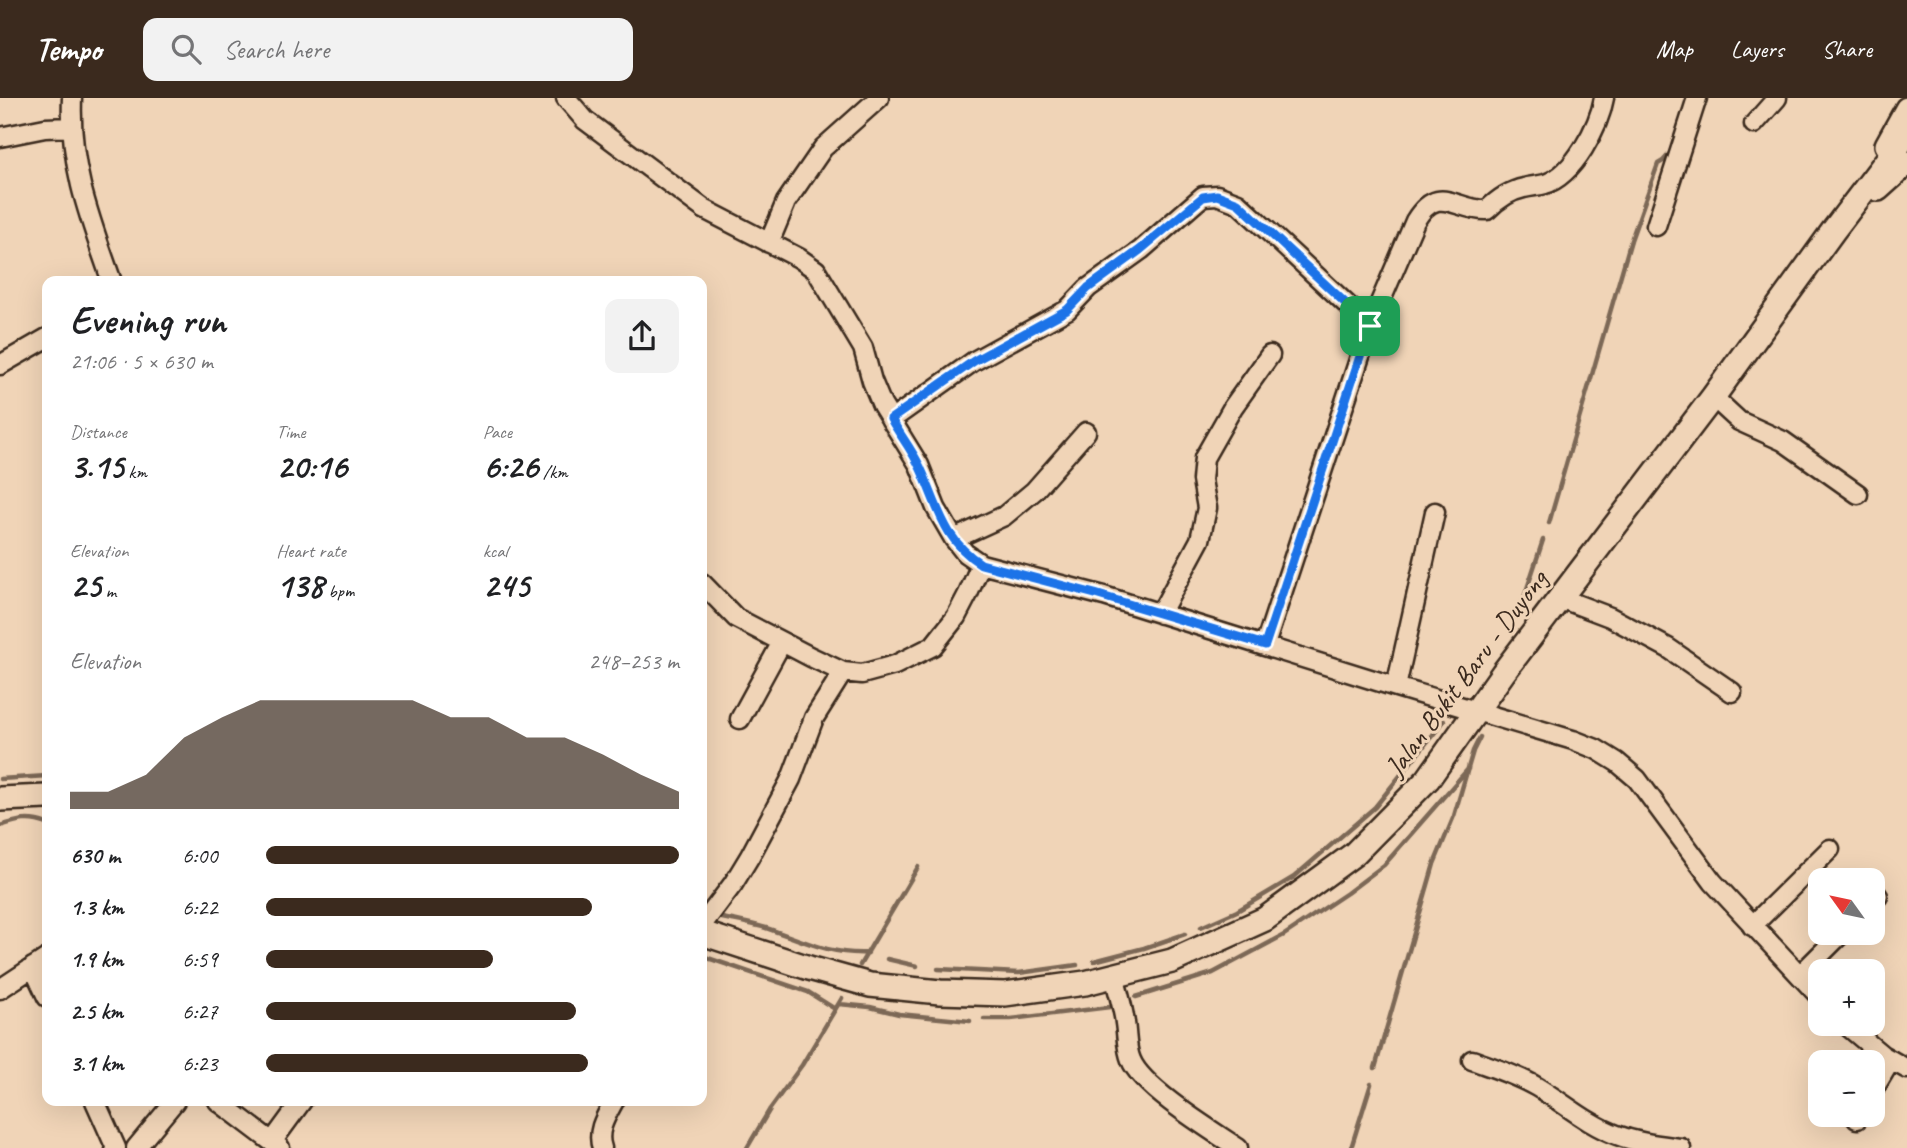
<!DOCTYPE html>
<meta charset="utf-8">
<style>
body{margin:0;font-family:Caveat,sans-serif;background:#f2f2f2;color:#202124;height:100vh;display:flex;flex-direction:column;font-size:26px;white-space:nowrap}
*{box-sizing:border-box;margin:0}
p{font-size:23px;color:#757577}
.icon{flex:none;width:38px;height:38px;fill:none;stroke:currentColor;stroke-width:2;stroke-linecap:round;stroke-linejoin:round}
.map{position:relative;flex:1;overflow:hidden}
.panel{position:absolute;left:42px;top:178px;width:665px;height:830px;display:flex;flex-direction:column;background:#fff;border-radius:14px;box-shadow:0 7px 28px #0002}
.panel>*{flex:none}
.needle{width:46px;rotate:303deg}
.buttons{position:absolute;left:1808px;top:770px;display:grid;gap:14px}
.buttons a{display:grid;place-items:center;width:77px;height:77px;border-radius:14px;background:#fff;box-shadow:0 7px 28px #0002;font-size:35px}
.pin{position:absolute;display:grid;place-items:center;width:60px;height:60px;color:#fff;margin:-30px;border-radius:14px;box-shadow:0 4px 10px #0006}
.round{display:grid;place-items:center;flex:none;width:74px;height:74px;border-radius:14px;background:#f2f2f2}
.overview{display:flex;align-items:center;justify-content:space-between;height:119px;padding:0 28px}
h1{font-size:38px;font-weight:700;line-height:52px}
.stats{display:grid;grid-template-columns:repeat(3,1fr);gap:10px;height:119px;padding:7px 28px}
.stats div{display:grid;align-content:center}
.stats b{font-size:35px;font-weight:700}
.stats small{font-size:19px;font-weight:400}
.stats p{font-size:19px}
.chart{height:196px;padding:14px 28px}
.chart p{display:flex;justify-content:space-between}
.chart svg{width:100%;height:126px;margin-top:7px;fill:#3b2a1e;opacity:.7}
ul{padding:0 28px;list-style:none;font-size:23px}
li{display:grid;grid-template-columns:112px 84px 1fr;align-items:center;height:52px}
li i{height:18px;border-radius:9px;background:#3b2a1e}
header{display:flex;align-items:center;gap:42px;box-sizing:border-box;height:98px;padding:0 35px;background:#3b2a1e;color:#fff}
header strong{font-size:33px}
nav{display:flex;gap:38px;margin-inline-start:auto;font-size:24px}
.search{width:490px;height:63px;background:#f2f2f2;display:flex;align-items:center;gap:18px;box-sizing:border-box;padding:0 24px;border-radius:14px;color:#757577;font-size:26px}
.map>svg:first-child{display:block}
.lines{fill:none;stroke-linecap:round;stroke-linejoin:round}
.stream{stroke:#7c6856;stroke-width:4.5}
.minor-casing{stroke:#3b2a1e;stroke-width:23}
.major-casing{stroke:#3b2a1e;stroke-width:28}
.minor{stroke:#f0d4b7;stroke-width:18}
.major{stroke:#f0d4b7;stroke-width:23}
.route-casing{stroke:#fff;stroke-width:14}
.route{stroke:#1a73e8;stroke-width:9}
.labels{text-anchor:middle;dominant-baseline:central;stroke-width:6;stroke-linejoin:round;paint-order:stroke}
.street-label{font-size:28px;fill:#3b2a1e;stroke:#f0d4b7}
</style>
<header>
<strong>Tempo</strong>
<div class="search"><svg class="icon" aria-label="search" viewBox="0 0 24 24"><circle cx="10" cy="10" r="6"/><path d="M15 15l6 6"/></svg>Search here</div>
<nav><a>Map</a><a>Layers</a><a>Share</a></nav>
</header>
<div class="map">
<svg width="1907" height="1050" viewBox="0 0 1907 1050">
<rect width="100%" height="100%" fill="#f0d4b7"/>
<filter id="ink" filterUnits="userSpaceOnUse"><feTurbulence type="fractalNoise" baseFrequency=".0143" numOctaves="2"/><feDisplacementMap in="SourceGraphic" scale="14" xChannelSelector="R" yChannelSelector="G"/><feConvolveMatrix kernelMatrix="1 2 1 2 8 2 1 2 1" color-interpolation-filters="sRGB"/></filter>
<g filter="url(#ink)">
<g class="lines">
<path class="stream" d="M1549,425L1631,142L1658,66L1663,63L1671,54
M1518,518L1543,442
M0,681L47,678
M0,728C19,722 29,719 47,726
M717,819C733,822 750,825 766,830C802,842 829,857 868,855
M1201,829L1237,813L1294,779L1375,709L1444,623
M702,858L808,894L835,911
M887,861L917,868
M1094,863L1144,850L1185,836
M860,867L918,769
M938,871L1019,875L1077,867
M1136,899L1213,875L1284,837L1347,795L1384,767L1468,671
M839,906L870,909L899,916L970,923
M984,921H1011L1110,909
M1375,970L1434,766L1454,718L1473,653L1480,639
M747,1050L770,1011L802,967L842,900
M1351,1050L1371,986"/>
<g class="minor-casing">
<path id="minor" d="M72,0C69,68 90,121 112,184
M566,0L585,22L704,111L799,160L816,172L863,250L872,283L882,307L919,367L936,410L954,441L965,455L981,466L1104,498L1396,589L1573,642L1596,651L1617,664L1637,681L1713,784L1820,899
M1754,26L1777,0
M0,39L45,30L71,29
M1656,128L1697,0
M769,145L786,104L823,50L879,0
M0,267L47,240
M1713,299L1739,323L1783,343L1858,396
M891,322L974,263L1067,212L1088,190L1141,152L1203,98L1217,97L1238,105L1370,228
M954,441L1004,418L1034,393L1086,334
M702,485L736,520L811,559L843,574L862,576L895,567L933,548L956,519L968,496L981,466
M1560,500L1610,519L1668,550L1732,594
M1160,516L1200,442L1207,410L1202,382L1204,360L1233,309L1270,257
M1265,547L1370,228L1415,123C1439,84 1455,113 1487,112C1497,102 1509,93 1524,90C1531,88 1538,88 1545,86C1574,77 1599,28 1604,0
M1396,589L1435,414
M740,621L782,544
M1872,803L1878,798
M702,827L733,786L750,758L791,681L814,620L843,574
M1752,828L1830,751
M33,869L47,899
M1800,877L1842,835
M1114,878C1118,893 1123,909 1125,925C1127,937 1126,950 1131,962C1142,990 1211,1032 1238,1050
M0,891L47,860
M1845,926L1882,957L1907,971
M1472,962C1494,970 1517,977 1537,989C1564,1005 1587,1026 1617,1037C1638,1045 1659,1047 1681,1050
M1872,994L1891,962
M95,1003L116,1050
M218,1003L280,1050
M1857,1021L1860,1017
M272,1044L302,1003
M136,1050L175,1003
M602,1050C596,1033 606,1018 614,1003"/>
</g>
<g class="major-casing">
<path id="major" d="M1887,47L1907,11
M1878,91L1907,65
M0,701L47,699
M702,835L809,870L870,887L940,894L1005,896L1085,885L1172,863L1265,821L1354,756L1428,681L1503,575L1713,299L1833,133L1907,36"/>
</g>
<use href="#minor" class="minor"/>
<use href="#major" class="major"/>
</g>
</g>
<g class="lines" filter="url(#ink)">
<g class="route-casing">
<path id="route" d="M1217,97L1238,105L1370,228L1265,547L1095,496L981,466C942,441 938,407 920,369C912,352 900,337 891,321L974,263L1067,212L1088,190L1140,152L1203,99Z"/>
</g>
<use href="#route" class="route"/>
</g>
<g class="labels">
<g class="street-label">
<text transform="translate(1466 575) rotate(-53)">Jalan Bukit Baru - Duyong</text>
</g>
</g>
</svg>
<div class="buttons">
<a><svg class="needle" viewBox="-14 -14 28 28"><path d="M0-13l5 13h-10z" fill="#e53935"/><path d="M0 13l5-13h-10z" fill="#757577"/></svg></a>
<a>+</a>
<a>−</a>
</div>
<div class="pin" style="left:1370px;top:228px;background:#1e9e55"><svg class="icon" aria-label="arrive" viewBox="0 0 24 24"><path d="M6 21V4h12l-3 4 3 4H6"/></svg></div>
<section class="panel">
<div class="overview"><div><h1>Evening run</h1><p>21:06 · 5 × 630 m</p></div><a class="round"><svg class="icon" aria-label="share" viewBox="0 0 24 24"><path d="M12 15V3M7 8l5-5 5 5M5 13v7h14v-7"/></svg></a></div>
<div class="stats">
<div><p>Distance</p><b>3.15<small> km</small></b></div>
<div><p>Time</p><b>20:16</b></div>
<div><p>Pace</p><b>6:26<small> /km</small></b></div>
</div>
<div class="stats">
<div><p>Elevation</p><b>25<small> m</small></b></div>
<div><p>Heart rate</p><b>138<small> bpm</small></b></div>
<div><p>kcal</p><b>245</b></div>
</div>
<div class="chart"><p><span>Elevation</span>248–253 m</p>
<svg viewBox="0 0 160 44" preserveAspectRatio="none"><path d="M0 44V38L10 38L20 32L30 19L40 12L50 6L60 6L70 6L80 6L90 6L100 12L110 12L120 19L130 19L140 25L150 32L160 38V44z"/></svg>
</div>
<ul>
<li><b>630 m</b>6:00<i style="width:100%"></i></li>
<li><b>1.3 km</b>6:22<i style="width:79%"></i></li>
<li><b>1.9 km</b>6:59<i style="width:55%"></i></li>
<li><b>2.5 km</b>6:27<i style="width:75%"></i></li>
<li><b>3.1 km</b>6:23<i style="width:78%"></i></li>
</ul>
</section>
</div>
